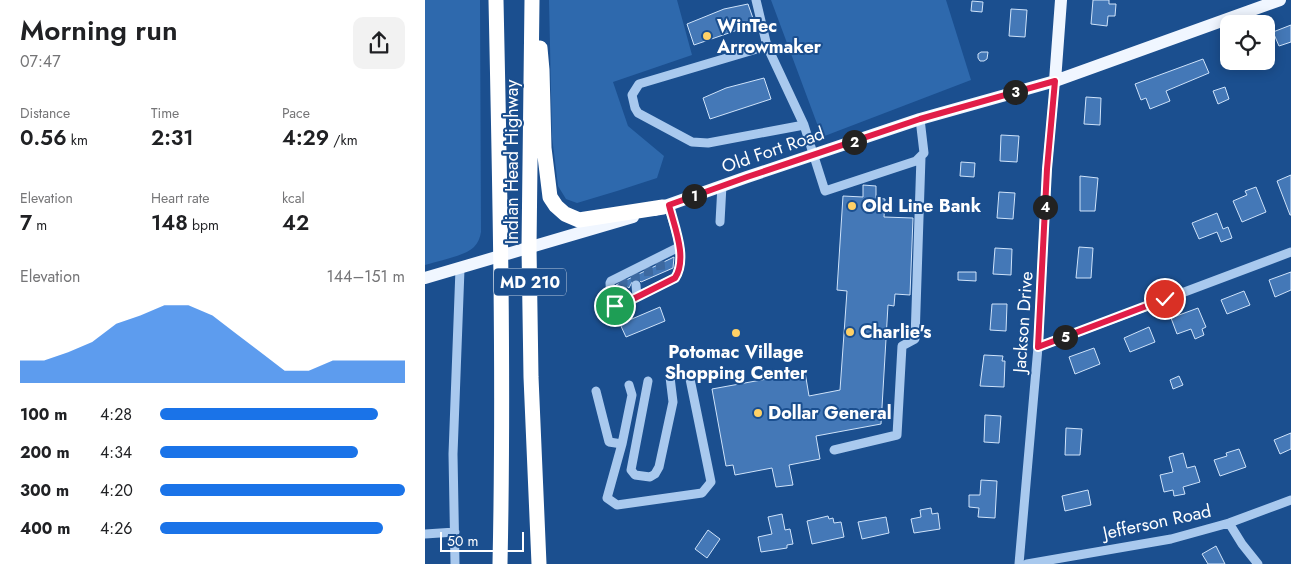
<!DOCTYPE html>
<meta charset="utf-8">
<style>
body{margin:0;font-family:Jost,sans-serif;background:#f2f2f2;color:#202124;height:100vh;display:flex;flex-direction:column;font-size:19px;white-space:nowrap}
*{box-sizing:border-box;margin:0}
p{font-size:16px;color:#757577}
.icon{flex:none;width:28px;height:28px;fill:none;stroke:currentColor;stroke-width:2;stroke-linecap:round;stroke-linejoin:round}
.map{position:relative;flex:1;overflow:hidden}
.details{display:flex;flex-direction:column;background:#fff;width:425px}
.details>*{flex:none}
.fabs{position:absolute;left:795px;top:15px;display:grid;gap:10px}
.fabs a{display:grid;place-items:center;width:55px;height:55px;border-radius:10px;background:#fff;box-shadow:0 2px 12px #0003;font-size:25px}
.scale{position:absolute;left:15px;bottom:12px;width:84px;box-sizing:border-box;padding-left:5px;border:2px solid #fff;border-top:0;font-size:14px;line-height:18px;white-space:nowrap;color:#fff;-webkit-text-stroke:4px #1b4f8f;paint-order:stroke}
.pin{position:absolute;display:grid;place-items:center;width:42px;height:42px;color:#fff;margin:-21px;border:2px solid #fff;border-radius:50%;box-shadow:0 1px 5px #0007}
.km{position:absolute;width:25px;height:25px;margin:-12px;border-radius:50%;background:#222;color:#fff;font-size:14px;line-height:25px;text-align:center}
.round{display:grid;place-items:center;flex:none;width:52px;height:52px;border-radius:10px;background:#f2f2f2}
.head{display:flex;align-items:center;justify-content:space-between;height:85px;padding:0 20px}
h1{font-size:28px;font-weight:600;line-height:38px}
.figures{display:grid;grid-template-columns:repeat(3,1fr);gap:8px;height:85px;padding:5px 20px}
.figures div{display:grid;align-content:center}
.figures b{font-size:21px;font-weight:600}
.figures small{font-size:14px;font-weight:400}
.figures p{font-size:14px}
.chart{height:140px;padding:10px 20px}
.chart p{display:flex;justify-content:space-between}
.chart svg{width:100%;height:90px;margin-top:5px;fill:#1a73e8;opacity:.7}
ul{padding:0 20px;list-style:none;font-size:16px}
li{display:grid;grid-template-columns:80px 60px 1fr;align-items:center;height:38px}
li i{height:12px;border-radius:6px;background:#1a73e8}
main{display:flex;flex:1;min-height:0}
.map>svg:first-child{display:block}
.green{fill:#2e69ad}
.building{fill:#4478b7;stroke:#cfe3fa}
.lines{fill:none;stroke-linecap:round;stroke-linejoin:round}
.minor-tunnel{stroke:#3d69a0;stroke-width:9;stroke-dasharray:9 4.5;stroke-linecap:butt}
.minor{stroke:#a9c9ee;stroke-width:9}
.major{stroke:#f0f6ff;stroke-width:12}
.highway{stroke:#fff;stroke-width:15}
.route-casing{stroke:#fff;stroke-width:10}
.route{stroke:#e11d48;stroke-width:6}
.poi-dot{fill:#ffd166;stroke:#1b4f8f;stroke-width:2}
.labels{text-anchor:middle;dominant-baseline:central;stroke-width:4;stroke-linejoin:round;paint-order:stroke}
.shield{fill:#1b4f8f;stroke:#bbcadd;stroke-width:1}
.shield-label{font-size:16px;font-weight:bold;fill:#fff}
.poi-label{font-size:18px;font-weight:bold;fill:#fff;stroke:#1b4f8f;text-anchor:start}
.street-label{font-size:18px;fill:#fff;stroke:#1b4f8f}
</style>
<main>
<section class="details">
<div class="head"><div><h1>Morning run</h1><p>07:47</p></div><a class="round"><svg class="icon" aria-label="share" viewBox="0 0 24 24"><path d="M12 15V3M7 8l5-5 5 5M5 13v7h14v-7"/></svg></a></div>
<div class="figures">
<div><p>Distance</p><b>0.56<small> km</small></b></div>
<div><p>Time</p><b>2:31</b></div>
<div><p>Pace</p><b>4:29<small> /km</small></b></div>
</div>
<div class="figures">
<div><p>Elevation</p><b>7<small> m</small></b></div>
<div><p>Heart rate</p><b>148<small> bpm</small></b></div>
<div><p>kcal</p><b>42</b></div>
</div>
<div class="chart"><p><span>Elevation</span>144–151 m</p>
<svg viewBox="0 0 160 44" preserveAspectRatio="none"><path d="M0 44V33L10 33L20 29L30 24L40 15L50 11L60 6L70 6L80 11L90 20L100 29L110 38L120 38L130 33L140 33L150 33L160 33V44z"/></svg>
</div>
<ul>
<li><b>100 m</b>4:28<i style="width:89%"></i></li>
<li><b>200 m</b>4:34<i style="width:81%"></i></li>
<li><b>300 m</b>4:20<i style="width:100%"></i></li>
<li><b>400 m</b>4:26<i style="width:91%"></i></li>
</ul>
</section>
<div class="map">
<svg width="866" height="564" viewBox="0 0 866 564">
<rect width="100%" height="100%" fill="#1b4f8f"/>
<path class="green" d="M0,0H55L56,232C55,238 53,243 49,247C40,256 13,261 0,265Z
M124,0H252L267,55L188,82L203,126L239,156L232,178L192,191L152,203L141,199L133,186L127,137Z
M346,0H521L546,80L397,137Z"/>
<path class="building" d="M668,0H684V4H691L690,16H683L682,26L666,24Z
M547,1L558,2L557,12L546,11Z
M323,4L330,24L269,45L262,24L299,9Z
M586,9L602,10L600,37L584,36Z
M866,25V42L854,46L848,32Z
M556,52H563L562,59L559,61H555L553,58V54Z
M778,59L784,73L741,91L745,101L725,109L721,98L716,100L710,84Z
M339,78L346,99L285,119L278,98L301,88Z
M800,87L804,99L793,104L788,91Z
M661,97L676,98L675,125L659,124Z
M576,135L594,136L592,162L575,161Z
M536,162L550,163L549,177L535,176Z
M866,175V215H865L852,181Z
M655,176L673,178L670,211H655Z
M438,185L451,186V198L460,199L459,217L488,218L485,295L470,294L469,306L463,305L456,424L391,436L395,459L364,465L368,485L351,487L347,468L310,475L308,465L301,466L287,389L380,372L384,396L415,390L422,291L412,290L418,196L438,197Z
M831,187L841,212L817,222L808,201L822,195L820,191Z
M574,192L590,193L588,219L572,218Z
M792,213L798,229L803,227L807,238L796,242L792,232L774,239L767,223Z
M654,247L668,248L666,278H651Z
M570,248L587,249L586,275L568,274Z
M249,257L248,268L216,282L213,279L208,280L204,288L200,285L195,286L192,289V294L191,285Z
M533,272H551V281L533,280Z
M866,272V290L850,297L844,280Z
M819,291L825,305L802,314L796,300Z
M567,304H582L581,331L565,330Z
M235,307L240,321L201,337L195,324Z
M773,308L781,327L777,329L779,335L770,339L766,329L752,334L746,318Z
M724,327L730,342L705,352L699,338Z
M669,348L675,364L650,374L644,357Z
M559,355L578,356L577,361H580L579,387L555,386Z
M754,376L758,385L748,389L745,380Z
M560,415L576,416L574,443L559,442Z
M641,428L657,429L655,455H640Z
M866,433V449L855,454L849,440Z
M814,449L821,467L795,476L789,460L802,456L801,453Z
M758,453L762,468L770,466L775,482L758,487L760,494L749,496L748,490L739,492L735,475L748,472L744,457Z
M556,480L572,481L570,518L553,517L554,508L544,507V495H555Z
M663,490L666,505L640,511L637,496Z
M506,508L507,514L513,513L515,529L489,533L486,519L496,517L495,510Z
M357,514L360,530L365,529L368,544L362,545V548L336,552L333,537L347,534L343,517Z
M403,516L404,519L408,518L409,523L416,522L419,537L387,544L382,521Z
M461,517L464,533L437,539L433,522Z
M283,530L295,539L282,558L270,549Z
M791,546L800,564H783L777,554Z"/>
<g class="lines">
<path class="minor-tunnel" d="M235,261L236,273
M223,267L224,279
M210,273L211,285
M198,279V291"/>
<path class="minor" d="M331,0L342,46L379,125L400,191L491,161L499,153L495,119
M342,46L214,84L207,95L210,108L213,113L267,142L283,143L379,125
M243,205C249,226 263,258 250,278L194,306L187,305L186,302L185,283L186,281L254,247
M295,222L297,185
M211,285L212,297
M198,291L199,303
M613,347L866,252
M223,381L206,470L210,475L225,477L230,474L234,467L248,402L245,377
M204,385L207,395L197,444L182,498L192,505L277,493L286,482L264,374
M171,391L184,442L197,444
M409,450L472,435L477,346L490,339L496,157
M804,523L817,544L833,564
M0,534L30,532
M30,564L28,454L35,269
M594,564L613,347L622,169L630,81
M602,564L746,539L804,523L866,500"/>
<path class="major" d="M630,81L636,0
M229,210L322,177L495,119L630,81L855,0
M0,278L208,217"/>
<path class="highway" d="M71,0C75,188 79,376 75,564
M107,0L104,247L106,377L114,564
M115,48L117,70L119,148L125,197L131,206L140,214L154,220L238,207"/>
</g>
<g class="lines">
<g class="route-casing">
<path id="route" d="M190,306H194L250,278C263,258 249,226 244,205L322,177L495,119L630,81L622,169L613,347L740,299"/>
</g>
<use href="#route" class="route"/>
</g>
<g class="poi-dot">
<circle cx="282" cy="36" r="5"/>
<circle cx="427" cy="206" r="5"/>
<circle cx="425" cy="332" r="5"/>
<circle cx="311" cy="333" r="5"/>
<circle cx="333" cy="413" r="5"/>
</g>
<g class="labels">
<rect class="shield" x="69" y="268.5" width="72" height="27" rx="4"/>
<g class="shield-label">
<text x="105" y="282">MD 210</text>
</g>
<g class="poi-label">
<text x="292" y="26">WinTec<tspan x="292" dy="21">Arrowmaker</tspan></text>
<text x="437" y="206">Old Line Bank</text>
<text x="435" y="332">Charlie's</text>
<text x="311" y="352" text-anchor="middle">Potomac Village<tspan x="311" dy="21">Shopping Center</tspan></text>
<text x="343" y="413">Dollar General</text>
</g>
<g class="street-label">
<text transform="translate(348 150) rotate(-19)">Old Fort Road</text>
<text transform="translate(87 162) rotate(-90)">Indian Head Highway</text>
<text transform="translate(598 322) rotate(-86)">Jackson Drive</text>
<text transform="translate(732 522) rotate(-12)">Jefferson Road</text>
</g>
</g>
</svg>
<div class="fabs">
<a><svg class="icon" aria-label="locate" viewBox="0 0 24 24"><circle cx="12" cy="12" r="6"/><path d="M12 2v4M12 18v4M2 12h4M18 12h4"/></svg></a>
</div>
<div class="scale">50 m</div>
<div class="pin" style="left:190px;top:306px;background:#1e9e55"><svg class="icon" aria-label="arrive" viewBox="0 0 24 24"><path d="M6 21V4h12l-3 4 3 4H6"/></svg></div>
<div class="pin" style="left:740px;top:299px;background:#d93025"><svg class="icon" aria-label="check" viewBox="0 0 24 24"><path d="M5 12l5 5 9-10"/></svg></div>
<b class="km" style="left:269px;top:196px">1</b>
<b class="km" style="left:429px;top:142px">2</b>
<b class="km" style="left:590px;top:92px">3</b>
<b class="km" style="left:620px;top:207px">4</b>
<b class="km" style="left:640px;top:337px">5</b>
</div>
</main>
